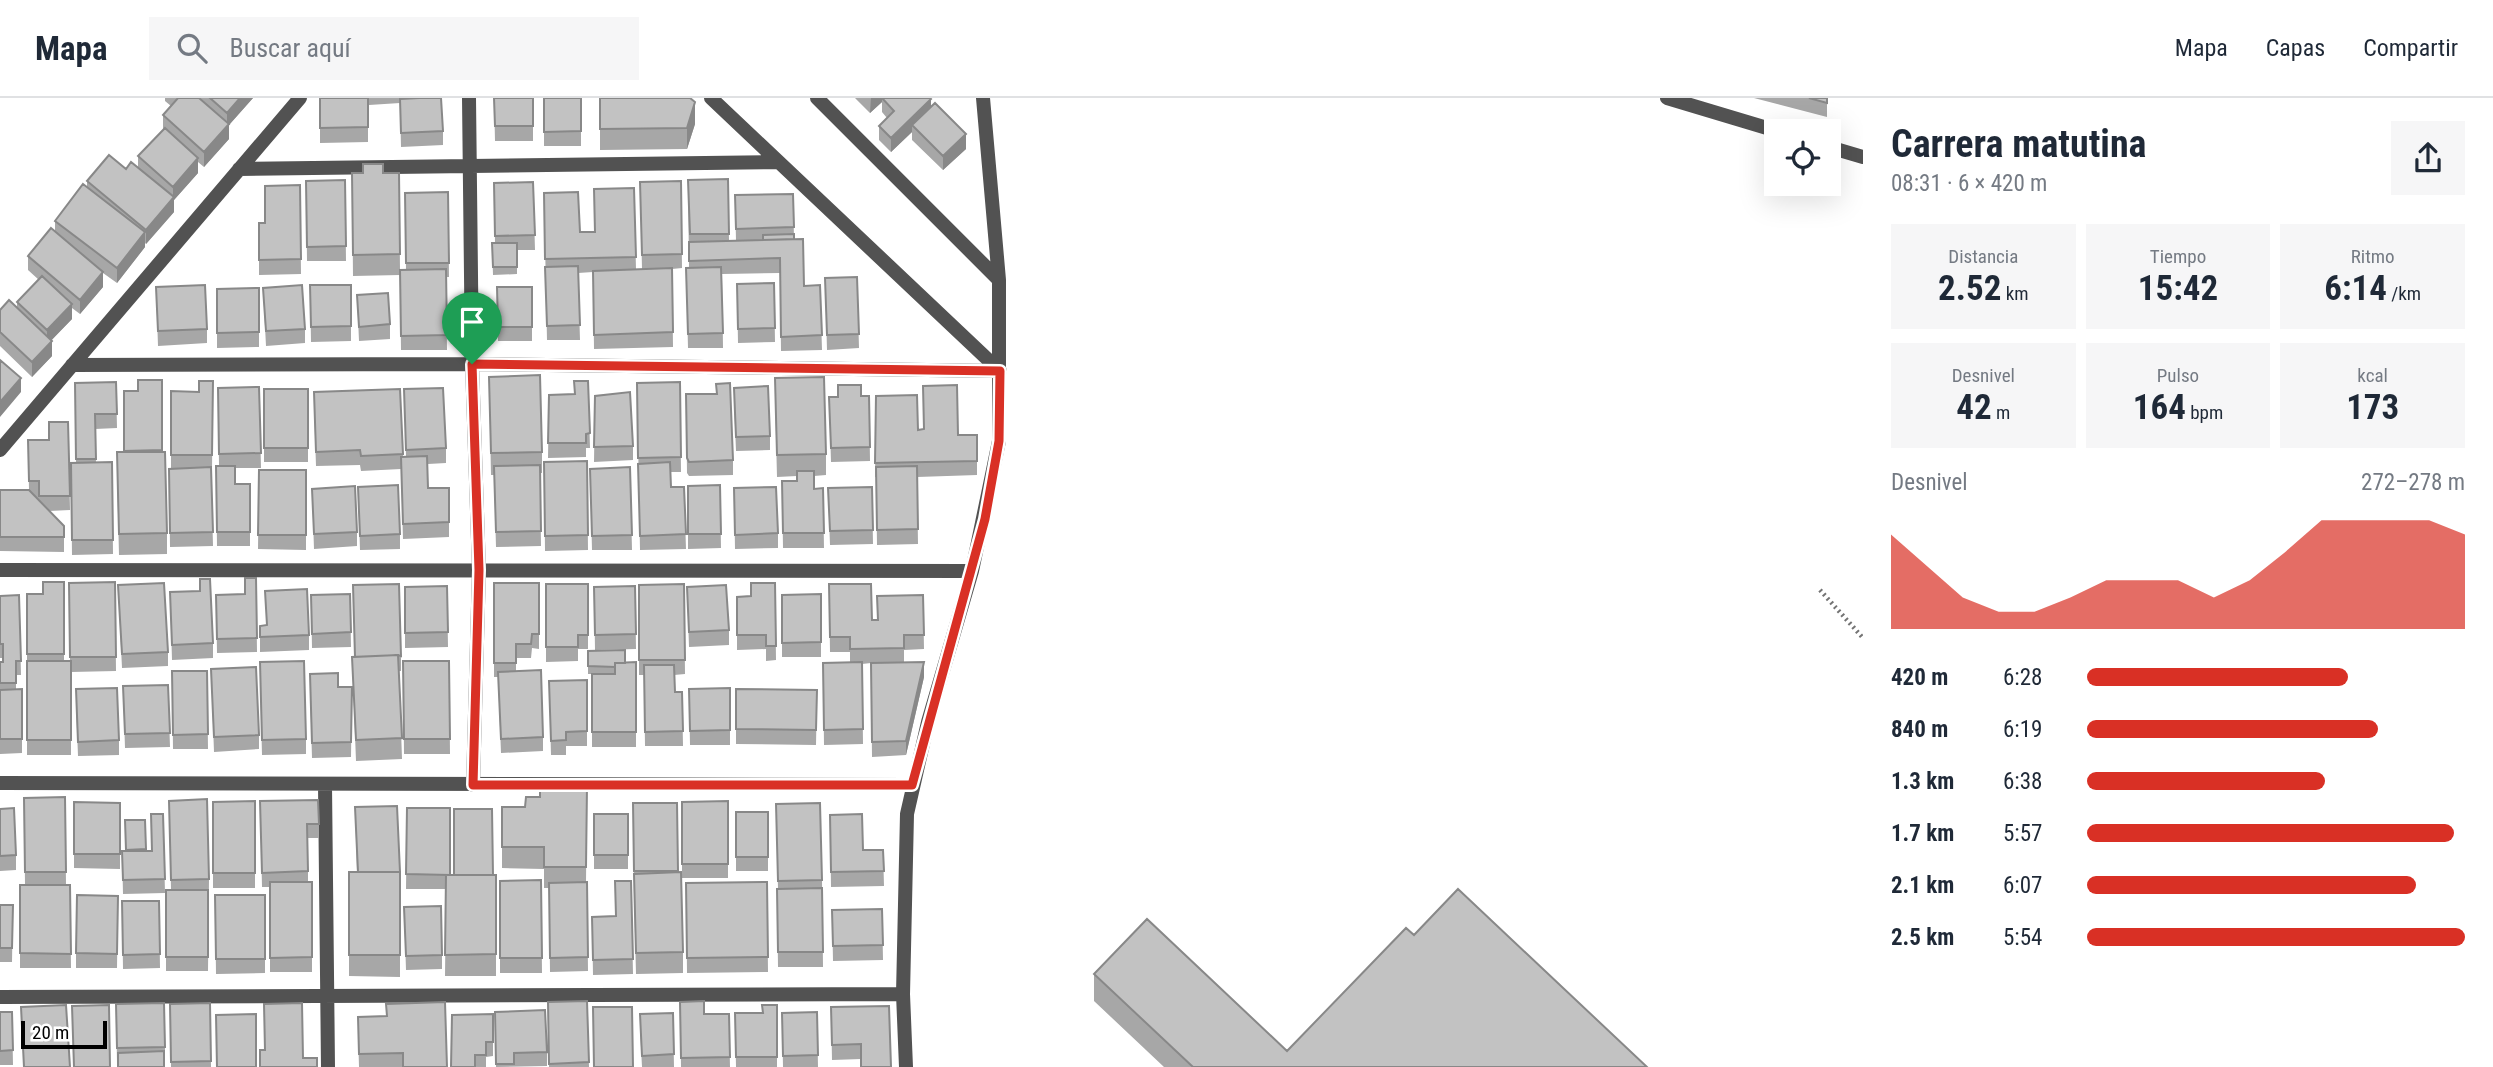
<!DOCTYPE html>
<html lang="es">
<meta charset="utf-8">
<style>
body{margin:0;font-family:"Roboto Condensed",sans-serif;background:#f6f6f7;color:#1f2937;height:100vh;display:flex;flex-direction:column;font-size:26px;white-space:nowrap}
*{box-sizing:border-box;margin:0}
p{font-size:23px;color:#747a83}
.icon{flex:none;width:38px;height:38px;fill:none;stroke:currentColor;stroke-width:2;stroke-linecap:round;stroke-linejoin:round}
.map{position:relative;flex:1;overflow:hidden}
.panel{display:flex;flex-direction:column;background:#fff;width:630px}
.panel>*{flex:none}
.controls{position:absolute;left:1764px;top:21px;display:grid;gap:14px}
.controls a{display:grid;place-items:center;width:77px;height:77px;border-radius:0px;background:#fff;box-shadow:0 7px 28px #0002;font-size:35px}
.scale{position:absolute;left:21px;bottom:18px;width:86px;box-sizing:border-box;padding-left:7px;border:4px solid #000;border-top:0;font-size:19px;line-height:24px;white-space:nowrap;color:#000;-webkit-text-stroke:5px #fff;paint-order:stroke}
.pin{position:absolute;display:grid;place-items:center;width:60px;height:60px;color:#fff;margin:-72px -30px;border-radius:50% 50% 50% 0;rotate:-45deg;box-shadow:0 0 7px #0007}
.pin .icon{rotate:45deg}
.round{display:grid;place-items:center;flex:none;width:74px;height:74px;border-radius:0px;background:#f6f6f7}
.summary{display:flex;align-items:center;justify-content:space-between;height:119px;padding:0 28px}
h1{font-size:38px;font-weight:700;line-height:52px}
.figures{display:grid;grid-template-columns:repeat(3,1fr);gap:10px;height:119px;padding:7px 28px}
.figures div{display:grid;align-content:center;border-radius:0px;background:#f6f6f7;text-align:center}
.figures b{font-size:35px;font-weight:700}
.figures small{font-size:19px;font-weight:400}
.figures p{font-size:19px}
.chart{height:196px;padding:14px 28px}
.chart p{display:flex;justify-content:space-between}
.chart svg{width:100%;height:126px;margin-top:7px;fill:#d93025;opacity:.7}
ul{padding:0 28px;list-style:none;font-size:23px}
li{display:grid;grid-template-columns:112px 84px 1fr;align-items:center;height:52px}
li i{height:18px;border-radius:9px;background:#d93025}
header{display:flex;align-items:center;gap:42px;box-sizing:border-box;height:98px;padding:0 35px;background:#fff;border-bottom:2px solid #e0e1e3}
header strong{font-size:33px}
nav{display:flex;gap:38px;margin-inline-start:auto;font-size:24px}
.search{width:490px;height:63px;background:#f6f6f7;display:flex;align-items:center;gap:18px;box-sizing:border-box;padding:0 24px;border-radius:0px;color:#747a83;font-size:26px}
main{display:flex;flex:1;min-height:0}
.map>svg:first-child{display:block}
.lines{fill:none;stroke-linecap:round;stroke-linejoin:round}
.path{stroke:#747474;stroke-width:4.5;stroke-dasharray:2 3.5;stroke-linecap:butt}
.street{stroke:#525252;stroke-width:14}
.wall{fill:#a7a7a7}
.shaded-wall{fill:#888}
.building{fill:#c2c2c2;stroke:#888;stroke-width:2}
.route-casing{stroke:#fff;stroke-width:14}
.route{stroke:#d93025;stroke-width:9}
</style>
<header>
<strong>Mapa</strong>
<div class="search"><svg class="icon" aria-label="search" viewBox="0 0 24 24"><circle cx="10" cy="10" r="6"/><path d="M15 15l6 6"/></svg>Buscar aquí</div>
<nav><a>Mapa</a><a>Capas</a><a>Compartir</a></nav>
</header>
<main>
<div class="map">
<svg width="1863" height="969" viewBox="0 0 1863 969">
<rect width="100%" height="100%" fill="#fff"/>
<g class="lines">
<path class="path" d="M1820,492L1863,540"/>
<path class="street" d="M469,0L472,266L479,472L473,687
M711,0L1000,273
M817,0L999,182
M1667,0L1777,33
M1829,49L1863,59
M239,71L776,64
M72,267L472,266L1000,273
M0,352L300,0
M0,472L972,473
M0,685L912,687
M325,687L328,969
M0,899L903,896
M906,969L903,896L907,716L928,624L972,473L999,343V182L983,0"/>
</g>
<path class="wall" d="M165,0H253L229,27V41L204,69L198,64V75L174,102V114L146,146L145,145V149L117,185L103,175V189L80,216L72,210V221L51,242L52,258L32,279L0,248V212L17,210V204L39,182L28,172V158L55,133V123L87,89V83L126,71L138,70V58L163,32V17L171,8L165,3Z
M320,0H368V44L320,45Z
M368,0H403L443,33V47L401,49L400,5L369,7Z
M494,0H533V43H495Z
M544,0H581V48H544Z
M600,0L695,26L687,51L600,52Z
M855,0H930L931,9L966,51L943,72L912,42V34L891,54L879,42V28L887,20L882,14V4L870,15Z
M1754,0H1827V19Z
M352,75H399L400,172H406L405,95L448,94L449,179H446L447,252H401L400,177L353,178Z
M728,81L729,143H736L735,97L793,96L794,141L804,188L820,187L822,252L781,253L780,175L722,176L723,250H688L686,170H689L688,82Z
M345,82L346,163H307L306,83Z
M681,83L682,170L672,171L673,249L594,251L593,174L578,175L580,242H547L544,95L580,134H595L634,90L636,171H642L640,84Z
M533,84L535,152H517V176L493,177L492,145H495L494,85Z
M300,87L301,176L259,177V125H265Z
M857,179L859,250L827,252L825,180Z
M774,185L775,244L738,245L737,186Z
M310,187H351V243L311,244Z
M156,189L207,231V245L158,248Z
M497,189H532V243H498Z
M259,190V249L217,250V191Z
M263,190L305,231V245L266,248Z
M357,197L390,226V241L359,243Z
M489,279L542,354V375H540L541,448L496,449L494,377H491Z
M162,282V354L167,435V456L119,457L117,376L124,354V293H138Z
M213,283L212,372H211L213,448L170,449L169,371L171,370V293L199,294Z
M574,283H588L590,350H586V359L548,360L549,297L574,296Z
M116,284L117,330L95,331L96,365L112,364L113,456L72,457L71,365H76L75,285Z
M680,284L681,374H670L671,389H684L686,451L640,452L637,285Z
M259,289L261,370H235V386H250V448H217L216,368H219L218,290Z
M264,291H308V364H264Z
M400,291L403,359L406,358L404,291L446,350V365L428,366V390H449V439L403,441L401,371L361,373L360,367L316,368L314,308Z
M686,296L733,362V377L689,378L687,375Z
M595,298L633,348V362L594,364Z
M861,298H869L870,363L831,364L829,299Z
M876,298L918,332L958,337L977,363V377L917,379L918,446L877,447L876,379H875Z
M775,301L826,356V377L814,378V391L823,390L824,450H783L782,383H797V378L777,379Z
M734,304L770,338V352L736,353Z
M68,324L70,412L49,413L64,428V454L0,453V392H29L28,342H49Z
M587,363L588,452L545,453L544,364Z
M630,369L632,452H592L590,371Z
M259,372H306V452L258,451Z
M720,387L721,450L688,451V388Z
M358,389L400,436V451L360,452Z
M872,389L873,446L830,447L828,390Z
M734,390L778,435V450L735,451Z
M312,391L357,434V448L314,451Z
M256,480L257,554L217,555L216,497L245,496Z
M64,484V563H70L69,485L115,484L116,573L71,574V657H27V496H43Z
M494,485H539V551L532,550L531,560H516V573L543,639V653L501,655L498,579H494Z
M775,485L776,562L766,563V551L737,552V499L751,498Z
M546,486H588V551H578V563L546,564Z
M684,486L685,576L674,577L675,594H682L683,648H645L644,577H639V487Z
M829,486L872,522H878L923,497L924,551L904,552V565L924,579L906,657L872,659L871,565L862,566L863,646L824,647L823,565L850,564V554H830Z
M118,487L168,554V568L122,570Z
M447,488L448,549L405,550V489Z
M635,488L636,551L595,552L594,489Z
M687,489L729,532V547L689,549Z
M170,494L213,545V560L172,562Z
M350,496L351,549L312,550L311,497Z
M821,496V559H782V497Z
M19,497L21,577H16V591H22V655L0,656V564H3V560H0V498Z
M260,528H266L309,537V552L260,554Z
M588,553L625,565L636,564V649H592V576H588Z
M401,558V573H399L402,661L356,663L352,559Z
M403,563H449L450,656H404Z
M211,571L259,637V651L214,654Z
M172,573H207L208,651H173Z
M260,579L306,641V656L262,657Z
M587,582V648H566V657H551L549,583Z
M168,587L170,649L125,650L123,588Z
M352,589L351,659L312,660L310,591Z
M730,590V647H690L689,591Z
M736,591L817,592L816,647L736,646Z
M76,606L119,642V657L78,658Z
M587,688L586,784H587L588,873L550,874L549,790H544V771L502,770V709H525L540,699Z
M65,699L66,787H70L71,870H20V787H25L24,700Z
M318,702L319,740H308V784H312V874H270V789H262L260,703Z
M169,703L209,781L208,873H166V792H171Z
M255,703V790H213V704Z
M728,703V780H682V704Z
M74,704L120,705V771L74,770Z
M633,705H677L678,774L683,854V875L636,876L634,797Z
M776,706L822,782L823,869H778L777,791H778Z
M355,709L400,774V879L349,878V774H357Z
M407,710L450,777H496V878H445L446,791H406Z
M0,711L16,757V772L0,773Z
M736,714H768V773H736Z
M163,716L165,795L123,796L122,753H125L145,722L146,753H151Z
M594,716H628V771H594Z
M830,717L863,752H883L884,788L831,789Z
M541,782L542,875H500V783Z
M631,783L633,876L593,877L592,819L615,818Z
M767,784L768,874L687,875L686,785Z
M215,797H265V875L216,876Z
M118,798L117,870H76V855Z
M122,803H159L160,870L123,871Z
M0,807H13L12,864H0Z
M404,809L442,857V871L406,872Z
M882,811L883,862L833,863L832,812Z
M1414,837L1647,969H1164L1094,903V876L1287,953Z
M587,903L589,969H549L548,904Z
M680,904L704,916H729L730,969H681Z
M210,905L211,969H171L170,906Z
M116,906L165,949V964L117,965Z
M777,907V969H736L735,915H762Z
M21,909L70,969H24Z
M831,909L891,969L861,961L832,962Z
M0,914H12L13,967H0Z
M817,914L818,969H783L782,915Z
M673,915L674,969H642L640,930Z
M493,916V958L486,959V969H451Z
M386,918L447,969H359L358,933Z
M495,928L547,954V968L496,969Z"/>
<path class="shaded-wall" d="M240,0H253L229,27V41L204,69V54L227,29V15Z
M871,0H882V4L870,15Z
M931,1V15L912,27V34L891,54V40Z
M695,4V26L687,51V30Z
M966,36V51L943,72V58Z
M198,60V75L174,102V114L146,146V132L173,100V89Z
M145,134V149L117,185V170Z
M103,174V189L80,216V202Z
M72,206V221L47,247V232Z
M52,243V258L32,279V264Z
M21,280V294L0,319V304Z
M924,564V579L906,657V643Z"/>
<path class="building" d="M178,0H199L229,26L204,54L163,17Z
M210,0H240L227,15Z
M320,0H368V29L320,30Z
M419,0H441L443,33L401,35L400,1Z
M494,0H533V28H495Z
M544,0H581V33L544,34Z
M600,0H690L695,4L687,30L600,31Z
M882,0H930L931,1L891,40L879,28L894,13Z
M1809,0H1827V5Z
M935,5L966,36L943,58L912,27Z
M165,30L198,60L173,89L138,58Z
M109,57L126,71L131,64L174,99L146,132L87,83Z
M363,66H383V75H399L400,156L353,157L352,75H363Z
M728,81L729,136H690L688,82Z
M345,82L346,148L307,149L306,83Z
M681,83L682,156L642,157L640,84Z
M533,84L535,137L495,138L494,85Z
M83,86L145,134L117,170L55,123Z
M300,87L301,161L259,162V125H265V88Z
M634,90L636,159L545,161L544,95L578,94L580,134H595L594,91Z
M448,94L449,165H406L405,95Z
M793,96L794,129L736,131L735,97Z
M51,130L103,174L80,202L28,158Z
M794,136V141L763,142V137Z
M803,141L804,188L820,187L822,237L781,239L780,160L689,163V144Z
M492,145H517V169H493Z
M578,168L580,227L547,228L545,169Z
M721,169L723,235L688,236L686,170Z
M672,170L673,234L594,237L593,173Z
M446,171L447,237L401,238L400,172Z
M42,178L72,206L47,232L17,204Z
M857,179L859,236L827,237L825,180Z
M774,185L775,230L738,231L737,186Z
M205,187L207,231L158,233L156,189Z
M302,187L305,231L266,233L263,190Z
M310,187H351V228L311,229Z
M497,189H532V229H498Z
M259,190V234L217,235V191Z
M388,195L390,226L359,229L357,197Z
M9,202L52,243L32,264L0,234V212Z
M0,262L21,280L0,304Z
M540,277L542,354L491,355L489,279Z
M824,279L826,356L777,357L775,280Z
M138,282H162V352L124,353V293H138Z
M199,283H213L212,357H171V293L199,294Z
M574,283H588L590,335L586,336V345H548L549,297L575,296Z
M116,284L117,316H95L96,361H76L75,285Z
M680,284L681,359L638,360L637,285Z
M730,285L733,362L689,364L687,360L686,296H717L716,286Z
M838,287H861V298H869L870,349L831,350L829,299H838Z
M957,287L958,337H977V363L875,365L876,298L917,297L918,332L924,331L923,288Z
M768,288L770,338L736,339L734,290Z
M259,289L261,355L219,356L218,290Z
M443,290L446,350L406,352L404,291Z
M264,291H308V350H264Z
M400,291L403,356L361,358L360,352L316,354L314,294Z
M630,294L633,348L594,349L595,298Z
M49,324H68L70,398H39V383H29L28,342H49Z
M117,354H165L167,435L119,436Z
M427,358L428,390H449V424L403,426L401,359Z
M587,363L588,437L545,438L544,364Z
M112,364L113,442H72L71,365Z
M670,364L671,389H684L686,436L640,438L638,366Z
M540,367L541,433L496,434L494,368Z
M216,368H235V386H250V434H217Z
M917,368L918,431L877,432L876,369Z
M211,369L213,434L170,435L169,371Z
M630,369L632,437L592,438L590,371Z
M259,372H306V437H258Z
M797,373H814V391L823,390L824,435H783L782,383H797Z
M398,387L400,436L360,438L358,389Z
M720,387L721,436H688V388Z
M355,388L357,434L314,436L312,391Z
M776,389L778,435L735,437L734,390Z
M872,389L873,432L830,433L828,390Z
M0,392H29L64,428V439H0Z
M245,480H256L257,540L217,541L216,497L245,496Z
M200,481H210L213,545L172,547L170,494L200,493Z
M43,484H64V556H27V496H43Z
M115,484L116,559H70L69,485Z
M164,485L168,554L122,556L118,487Z
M494,485H539V536H532L531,546H516V565H494Z
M751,485H775L776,548H766V537H737V499L751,498Z
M399,486L401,558L398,557L355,559L353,487Z
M546,486H588V537H578V549H546Z
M684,486L685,562H639V487Z
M829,486H871L872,522H878L877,498L923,497L924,537H904V550L850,551V539H830Z
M726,487L729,532L689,534L687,489Z
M447,488L448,534L405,535V489Z
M635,488L636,536L595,537L594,489Z
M307,491L309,537L260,539V528L267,527L265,493Z
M350,496L351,534L312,536L311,497Z
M821,496V544L782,545V497Z
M19,497L21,563H16V585H0V564H3V546H0V498Z
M625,552V565H615V569L588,568V553Z
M398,557L402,640L356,642L352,559Z
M27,563H71V642H27Z
M304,563L306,641L262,642L260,564Z
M403,563H449L450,641H404Z
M636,564V634H592V576H615V565Z
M862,564L863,631L824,632L823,565Z
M924,564L906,643L872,644L871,565Z
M644,567H674L675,594H682L683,633L645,634Z
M256,569L259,637L214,639L211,571Z
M541,572L543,639L501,641L498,574Z
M172,573H207L208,636L173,637Z
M338,575V589H352L351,644L312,645L310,576Z
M587,582V633L566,634V642L551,643L549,583Z
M168,587L170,635L125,636L123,588Z
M117,590L119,642L78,644L76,591Z
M730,590V632L690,633L689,591Z
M22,591V641H0V592Z
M736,591L817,592L816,632L736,631Z
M540,688H587L586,769H544V749H502V709H525L526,699H540Z
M65,699L66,774H25L24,700Z
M207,701L209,781L171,782L169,703Z
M318,702L319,726H307L308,773L262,775L260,703Z
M255,703V775H213V704Z
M728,703V766H682V704Z
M74,704L120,705V756H74Z
M633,705H677L678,773H634Z
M820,705L822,782L778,783L776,706Z
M397,708L400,774H358L355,709Z
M14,710L16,757L0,758V711Z
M407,710H450V777L406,776Z
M454,711H492L493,777H454Z
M736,714H768V759H736Z
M151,716H163L165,781L123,782L122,753H152Z
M594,716H628V757H594Z
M862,716L863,752H883L884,773L831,774L830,717Z
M125,722H145L146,751L126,752Z
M349,774H400V857H349Z
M681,774L683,854L636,855L634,776Z
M446,777H496V856L445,857Z
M541,782L542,860H500V783Z
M615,783H631L633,861L593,862L592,819L616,818Z
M270,784H312V859L270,860Z
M587,784L588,859L550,860L549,785Z
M767,784L768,859L687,860L686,785Z
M20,787H70L71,856L20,855Z
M822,790L823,854H778L777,791Z
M1458,791L1647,969H1193L1094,876L1147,821L1287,953L1406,830L1414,837Z
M166,792H208V859H166Z
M77,797L118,798L117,856L76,855Z
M215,797H265V861H216Z
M122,803H159L160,856L123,857Z
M0,807H13L12,850H0Z
M441,808L442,857L406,858L404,809Z
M882,811L883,847L833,848L832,812Z
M587,903L589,964L549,966L548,904Z
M704,903V916H729L730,959L681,960L680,904Z
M445,904L447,969H403V955L359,956L358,919L387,918L386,906Z
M164,905L165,949L117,950L116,906Z
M210,905L211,963L171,964L170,906Z
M302,905L303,960H317V969H260V952H265L264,906Z
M66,907L70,969H24L21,909Z
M109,907L110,969H74L72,908Z
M762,907H777V959H736L735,915H763Z
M889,908L891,969H861V946L832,947L831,909Z
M593,909H632L633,969H594Z
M545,912L547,954L514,955V966H496L495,914Z
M0,914H12L13,952L0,953Z
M817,914L818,957L783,958L782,915Z
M673,915L674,956L642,958L640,916Z
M256,916V969H217L216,917Z
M493,916V944H486V957H475V969H451L452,917Z
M164,953V969H118V955Z"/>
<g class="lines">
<g class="route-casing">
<path id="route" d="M472,266L1000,273L999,343L985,421L912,687H473L479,472Z"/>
</g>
<use href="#route" class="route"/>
</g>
</svg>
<div class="controls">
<a><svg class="icon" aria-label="locate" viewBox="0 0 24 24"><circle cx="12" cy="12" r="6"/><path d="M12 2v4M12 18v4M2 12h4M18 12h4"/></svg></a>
</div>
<div class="scale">20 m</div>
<div class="pin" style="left:472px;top:266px;background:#1e9e55"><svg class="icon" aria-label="arrive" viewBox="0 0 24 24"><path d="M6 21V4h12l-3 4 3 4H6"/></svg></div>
</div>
<section class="panel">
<div class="summary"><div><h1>Carrera matutina</h1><p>08:31 · 6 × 420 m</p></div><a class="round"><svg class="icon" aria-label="share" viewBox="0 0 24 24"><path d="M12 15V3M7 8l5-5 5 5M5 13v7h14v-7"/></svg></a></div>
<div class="figures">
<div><p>Distancia</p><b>2.52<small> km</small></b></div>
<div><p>Tiempo</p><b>15:42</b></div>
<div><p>Ritmo</p><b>6:14<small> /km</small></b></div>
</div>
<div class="figures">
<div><p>Desnivel</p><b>42<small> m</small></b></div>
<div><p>Pulso</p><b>164<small> bpm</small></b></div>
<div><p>kcal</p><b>173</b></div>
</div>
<div class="chart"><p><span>Desnivel</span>272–278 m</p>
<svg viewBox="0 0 160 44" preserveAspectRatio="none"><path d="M0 44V11L10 22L20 33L30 38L40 38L50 33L60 27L70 27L80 27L90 33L100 27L110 17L120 6L130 6L140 6L150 6L160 11V44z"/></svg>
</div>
<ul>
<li><b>420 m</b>6:28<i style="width:69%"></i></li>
<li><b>840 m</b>6:19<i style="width:77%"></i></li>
<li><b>1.3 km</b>6:38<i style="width:63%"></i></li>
<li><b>1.7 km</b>5:57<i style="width:97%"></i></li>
<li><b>2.1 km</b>6:07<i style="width:87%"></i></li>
<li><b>2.5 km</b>5:54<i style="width:100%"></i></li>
</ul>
</section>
</main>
